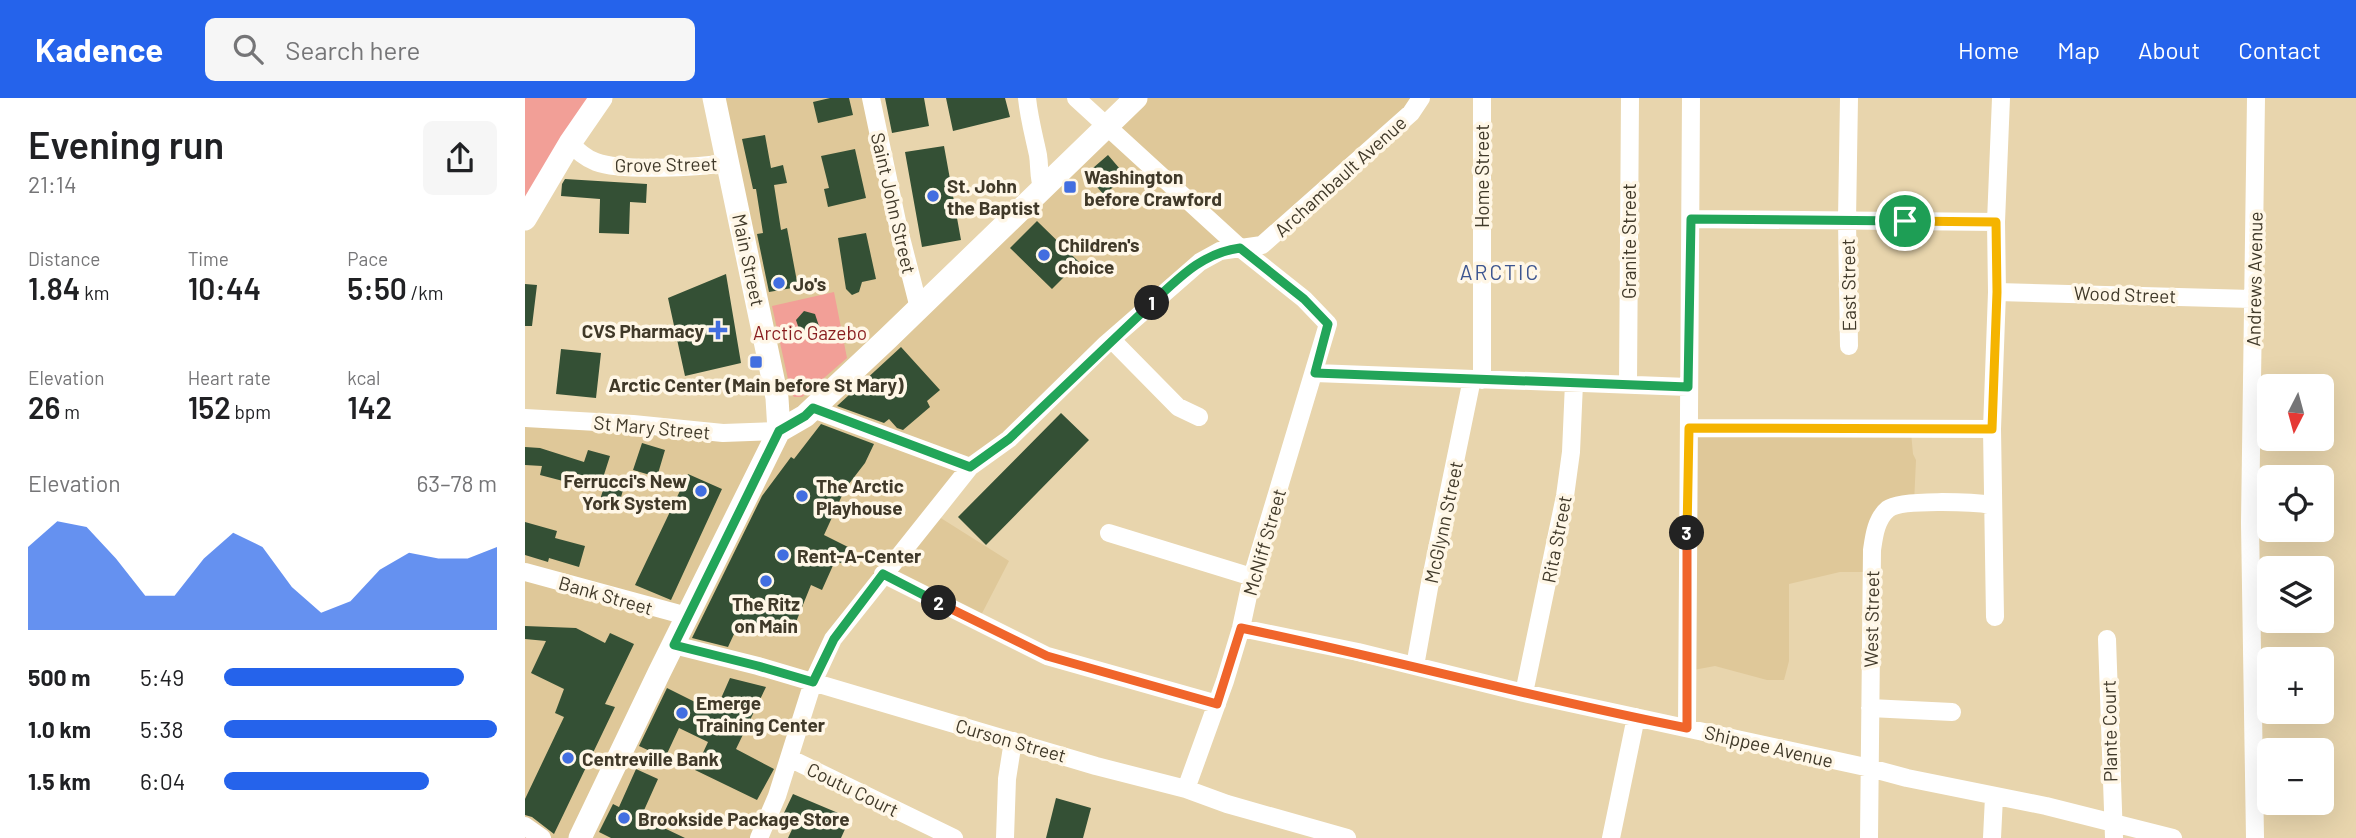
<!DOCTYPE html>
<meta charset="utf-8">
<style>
body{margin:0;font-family:Barlow,sans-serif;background:#f6f6f6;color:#202124;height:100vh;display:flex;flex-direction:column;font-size:26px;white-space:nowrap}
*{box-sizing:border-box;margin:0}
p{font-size:23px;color:#757577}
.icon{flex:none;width:38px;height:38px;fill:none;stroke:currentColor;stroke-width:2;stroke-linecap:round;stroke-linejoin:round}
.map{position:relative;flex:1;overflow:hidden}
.sheet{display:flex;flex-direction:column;background:#fff;width:525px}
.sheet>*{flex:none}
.needle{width:46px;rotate:186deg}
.fabs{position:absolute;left:1732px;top:276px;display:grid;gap:14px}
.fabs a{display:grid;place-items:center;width:77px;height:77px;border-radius:10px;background:#fff;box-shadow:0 7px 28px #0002;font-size:35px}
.pin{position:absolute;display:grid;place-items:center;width:60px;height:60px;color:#fff;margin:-30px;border:4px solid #fff;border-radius:50%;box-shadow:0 2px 7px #0007}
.km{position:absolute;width:35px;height:35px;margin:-18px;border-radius:50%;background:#222;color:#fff;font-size:19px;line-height:35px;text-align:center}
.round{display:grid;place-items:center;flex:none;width:74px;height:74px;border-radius:10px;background:#f6f6f6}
.overview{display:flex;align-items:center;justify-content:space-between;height:119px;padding:0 28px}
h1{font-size:38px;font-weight:600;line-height:52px}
.figures{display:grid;grid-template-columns:repeat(3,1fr);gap:10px;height:119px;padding:7px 28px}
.figures div{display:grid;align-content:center}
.figures b{font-size:30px;font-weight:600}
.figures small{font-size:19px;font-weight:400}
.figures p{font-size:19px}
.chart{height:196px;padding:14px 28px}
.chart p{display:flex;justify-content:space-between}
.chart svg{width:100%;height:126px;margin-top:7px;fill:#2563eb;opacity:.7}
ul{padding:0 28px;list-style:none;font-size:23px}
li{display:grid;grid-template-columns:112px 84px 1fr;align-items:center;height:52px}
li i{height:18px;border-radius:9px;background:#2563eb}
header{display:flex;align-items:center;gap:42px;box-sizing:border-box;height:98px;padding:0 35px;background:#2563eb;color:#fff}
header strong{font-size:33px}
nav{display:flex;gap:38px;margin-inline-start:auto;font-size:24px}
.search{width:490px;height:63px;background:#f6f6f6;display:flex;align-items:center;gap:18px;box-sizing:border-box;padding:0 24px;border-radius:10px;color:#757577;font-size:26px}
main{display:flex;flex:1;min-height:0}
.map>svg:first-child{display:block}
.built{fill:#dfc899}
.green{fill:#f29f97}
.building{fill:#345035}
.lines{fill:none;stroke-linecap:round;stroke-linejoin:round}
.minor{stroke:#fff;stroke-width:18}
.major{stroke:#fff;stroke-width:23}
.split-1-casing{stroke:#fff;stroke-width:14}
.split-2-casing{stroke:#fff;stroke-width:14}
.split-3-casing{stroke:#fff;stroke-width:14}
.split-4-casing{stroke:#fff;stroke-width:14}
.split-1{stroke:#22a559;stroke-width:9}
.split-2{stroke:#22a559;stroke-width:9}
.split-3{stroke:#f0652b;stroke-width:9}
.split-4{stroke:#f5b400;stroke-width:9}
.poi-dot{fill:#426ee0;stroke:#fff7e7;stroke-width:2.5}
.labels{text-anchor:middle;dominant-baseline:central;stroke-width:7;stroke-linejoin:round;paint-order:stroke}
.street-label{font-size:19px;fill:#403929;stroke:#fff7e7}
.poi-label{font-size:19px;font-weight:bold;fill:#403929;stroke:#fff7e7;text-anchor:start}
.park-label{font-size:19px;fill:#881c1e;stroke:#fff7e7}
.neighbourhood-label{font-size:21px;letter-spacing:2px;fill:#3c5590;stroke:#fff7e7}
</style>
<header>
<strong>Kadence</strong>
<div class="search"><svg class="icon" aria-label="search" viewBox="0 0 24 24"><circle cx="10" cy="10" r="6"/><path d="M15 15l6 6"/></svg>Search here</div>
<nav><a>Home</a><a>Map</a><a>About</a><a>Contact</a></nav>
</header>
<main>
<section class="sheet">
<div class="overview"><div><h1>Evening run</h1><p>21:14</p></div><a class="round"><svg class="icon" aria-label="share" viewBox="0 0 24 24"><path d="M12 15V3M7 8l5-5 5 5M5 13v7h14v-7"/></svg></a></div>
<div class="figures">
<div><p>Distance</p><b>1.84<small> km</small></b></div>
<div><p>Time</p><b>10:44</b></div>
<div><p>Pace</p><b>5:50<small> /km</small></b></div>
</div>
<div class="figures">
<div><p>Elevation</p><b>26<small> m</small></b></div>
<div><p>Heart rate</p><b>152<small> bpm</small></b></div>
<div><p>kcal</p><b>142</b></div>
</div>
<div class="chart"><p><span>Elevation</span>63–78 m</p>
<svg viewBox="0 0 160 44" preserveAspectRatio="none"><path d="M0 44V15L10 6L20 8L30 19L40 32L50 32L60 19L70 10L80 15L90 29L100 38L110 34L120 23L130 17L140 19L150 19L160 15V44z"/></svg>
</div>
<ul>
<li><b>500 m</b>5:49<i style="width:88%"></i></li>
<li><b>1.0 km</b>5:38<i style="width:100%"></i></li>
<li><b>1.5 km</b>6:04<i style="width:75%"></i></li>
</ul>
</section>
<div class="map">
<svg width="1831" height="740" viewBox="0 0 1831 740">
<rect width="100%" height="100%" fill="#e8d5ad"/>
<path class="built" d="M189,0H345L391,203L615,0H895L743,143L689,156L448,369L411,417L484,463L452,525L357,478L319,525L233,740H18L0,729V321L248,342Z
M1170,332L1386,334L1388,356L1391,362L1389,405L1359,414L1344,474H1315L1264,486V563L1259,582H1242L1190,568L1163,573Z"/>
<path class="green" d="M0,0H76L0,121Z
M309,194L322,260L277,299H269L266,295L247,208Z"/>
<path class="building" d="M305,0H324L328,17L293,25L288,4Z
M360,0H399L404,28L367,35Z
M421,0H480L485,19L428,33Z
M240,37L246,70L258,67L262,85L249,87L256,132L262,130L273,189L244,194L232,136L238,135L231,91H228L217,41Z
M419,48L436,142L397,149L380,54Z
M330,51L341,100L303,109L299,91L304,90L296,58Z
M583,57L601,78L579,97L561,76Z
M40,81L122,86L121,105L105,104L104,136L74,135L75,101L36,98L37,86Z
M512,123L554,164L527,191L485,150Z
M341,135L351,181L337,184L334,194L327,197L321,191L313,140Z
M201,176L216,265L160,278L143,200Z
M0,186L12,187L7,228H0Z
M279,213L290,216L294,228L288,236L275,234L271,222Z
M376,249L415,292L402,303L405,309L378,332L372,330L364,321L359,325L312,308Z
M36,251L76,255L71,300L31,296Z
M536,315L564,342L461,447L433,419Z
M296,326L349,346L340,365L320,391L299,437L331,453L322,467L310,463L297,492L286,487L271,524L263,521L257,537L216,521L203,549L167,540L237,398L266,359L269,361Z
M117,345L140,352L132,379L108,372Z
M0,349L15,350L59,364L63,352L85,358L77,383L41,373L38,383L15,377L17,368L0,367Z
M163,376L197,391L146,502L110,487Z
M80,386L98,392L92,414L73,408Z
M0,424L32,433L30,440L60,448L54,469L24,460L23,464L0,457Z
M0,528L51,530L80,545L85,535L109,546L80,606L90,609L29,736L7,719L0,717V701L39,619L30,615L39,591L6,575L21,543L0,541Z
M205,580L241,589L211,651L249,671L232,702L170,672L183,644L154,630L140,660L114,648L142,590L190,614Z
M111,671L133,681L116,719L160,740H86L74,734L88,706L94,709Z
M268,696L325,720L316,740H263L271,723L258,717Z
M531,700L566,710L558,740H521Z"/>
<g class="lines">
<path class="minor" d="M346,0L373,128L394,210
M502,0C504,20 509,38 513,57C515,70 513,79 518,92
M551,0L715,150L779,201L803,226L727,479L716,530L700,583L661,691
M957,0V282
M45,45C53,53 60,60 71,64C98,74 173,69 203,65
M1166,121L1471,124
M1472,194L1727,201
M587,242L653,309L674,319
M1324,248L1322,122L1324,0
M790,275L1163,289
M1103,286L1105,0
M288,311L445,369
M0,320L108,326L198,335L254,333
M1164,330L1467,331
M584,435L727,479
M0,474L162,518
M358,476L522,558L692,606
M1470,519L1467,331L1472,194L1471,124L1476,0
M716,530L833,554L999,595L1345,670L1382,680L1521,708L1648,740
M1582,541L1589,740
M149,547L233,568L571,668L661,691L702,706L822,740
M890,568L904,490L947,281
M999,595L1040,398L1046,354L1049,285
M1345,610L1427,614
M1162,630L1166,0
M264,660L429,740
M0,728L17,740
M234,740L252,698L288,584L308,541L445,369L484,341L581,246L675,164L695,153L737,147L886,15L896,0
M480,740L482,681L488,643
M1086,740L1111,619
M1344,740L1347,452C1349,438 1351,421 1363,411C1376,401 1448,404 1467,407
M1467,740L1469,699
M1730,740L1725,425L1731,0"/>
<path class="major" d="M0,121L45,45L76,0
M254,333L280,318L362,241L611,0
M55,740L134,575L254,333L252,300L189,0"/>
</g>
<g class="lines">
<g class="split-1-casing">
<path id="split-1" d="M627,205C654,180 677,155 715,150L779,201L803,226L790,275L1163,289L1166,121L1380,123"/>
</g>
<g class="split-2-casing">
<path id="split-2" d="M414,505L358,476L309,541L288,584L233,568L149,547L254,333L280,318L288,310L445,369L484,341L627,205"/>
</g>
<g class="split-3-casing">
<path id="split-3" d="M414,505L522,558L692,606L716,530C865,561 1013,601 1162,630V435"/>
</g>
<g class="split-4-casing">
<path id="split-4" d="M1162,435L1164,330L1467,331L1472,194L1471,124L1380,123"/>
</g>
<use href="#split-1" class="split-1"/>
<use href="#split-2" class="split-2"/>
<use href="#split-3" class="split-3"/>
<use href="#split-4" class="split-4"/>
</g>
<g class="poi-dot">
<rect x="538" y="82" width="14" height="14" rx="3.5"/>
<circle cx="408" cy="98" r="7"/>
<circle cx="519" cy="157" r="7"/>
<circle cx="254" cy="185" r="7"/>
<path d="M189.5 221.5h7v7h7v7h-7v7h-7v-7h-7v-7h7z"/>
<rect x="224" y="257" width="14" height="14" rx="3.5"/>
<circle cx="176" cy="393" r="7"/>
<circle cx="277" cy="398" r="7"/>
<circle cx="258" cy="457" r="7"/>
<circle cx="241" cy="483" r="7"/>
<circle cx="157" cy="615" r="7"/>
<circle cx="43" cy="660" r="7"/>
<circle cx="99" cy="720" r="7"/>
</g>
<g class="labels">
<g class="street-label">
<text transform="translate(141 66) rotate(-1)">Grove Street</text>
<text transform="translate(815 78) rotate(-42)">Archambault Avenue</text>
<text transform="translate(956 78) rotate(-90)">Home Street</text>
<text transform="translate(369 105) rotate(77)">Saint John Street</text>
<text transform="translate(1103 143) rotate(-90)">Granite Street</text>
<text transform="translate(224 162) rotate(78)">Main Street</text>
<text transform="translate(1729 181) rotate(-89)">Andrews Avenue</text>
<text transform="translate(1323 187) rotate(-91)">East Street</text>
<text transform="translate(1600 196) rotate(2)">Wood Street</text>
<text transform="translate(127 329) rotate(5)">St Mary Street</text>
<text transform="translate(918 424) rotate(-78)">McGlynn Street</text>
<text transform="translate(1031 441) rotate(-79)">Rita Street</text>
<text transform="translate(739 444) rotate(-74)">McNiff Street</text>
<text transform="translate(81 497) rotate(16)">Bank Street</text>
<text transform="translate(1346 521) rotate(-89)">West Street</text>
<text transform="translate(1584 633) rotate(-91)">Plante Court</text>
<text transform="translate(486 642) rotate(16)">Curson Street</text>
<text transform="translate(1244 648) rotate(13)">Shippee Avenue</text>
<text transform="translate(328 691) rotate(26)">Coutu Court</text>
</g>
<g class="poi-label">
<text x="559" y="78">Washington<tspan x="559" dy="22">before Crawford</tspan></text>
<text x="422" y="87">St. John<tspan x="422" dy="22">the Baptist</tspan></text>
<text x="533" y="146">Children's<tspan x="533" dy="22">choice</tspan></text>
<text x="268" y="185">Jo's</text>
<text x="179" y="232" text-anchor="end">CVS Pharmacy</text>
<text x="231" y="286" text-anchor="middle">Arctic Center (Main before St Mary)</text>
<text x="162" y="382" text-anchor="end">Ferrucci's New<tspan x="162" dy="22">York System</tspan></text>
<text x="291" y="387">The Arctic<tspan x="291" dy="22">Playhouse</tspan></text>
<text x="272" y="457">Rent-A-Center</text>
<text x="241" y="505" text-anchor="middle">The Ritz<tspan x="241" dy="22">on Main</tspan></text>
<text x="171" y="604">Emerge<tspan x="171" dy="22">Training Center</tspan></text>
<text x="57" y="660">Centreville Bank</text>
<text x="113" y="720">Brookside Package Store</text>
</g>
<g class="park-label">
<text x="285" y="234">Arctic Gazebo</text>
</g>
<g class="neighbourhood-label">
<text x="975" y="173">ARCTIC</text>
</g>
</g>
</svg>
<div class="fabs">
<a><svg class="needle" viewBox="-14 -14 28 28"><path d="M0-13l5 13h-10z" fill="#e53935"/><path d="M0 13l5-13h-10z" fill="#757577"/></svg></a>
<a><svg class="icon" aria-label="locate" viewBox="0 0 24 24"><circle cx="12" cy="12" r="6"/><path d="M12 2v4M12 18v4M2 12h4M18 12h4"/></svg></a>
<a><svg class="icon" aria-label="layers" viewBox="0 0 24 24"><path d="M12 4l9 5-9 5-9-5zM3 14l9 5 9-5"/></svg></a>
<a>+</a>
<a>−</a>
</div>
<div class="pin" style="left:1380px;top:123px;background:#1e9e55"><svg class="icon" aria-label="arrive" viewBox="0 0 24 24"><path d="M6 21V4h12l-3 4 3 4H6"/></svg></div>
<b class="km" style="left:627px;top:205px">1</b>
<b class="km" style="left:414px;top:505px">2</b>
<b class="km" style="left:1162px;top:435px">3</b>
</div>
</main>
